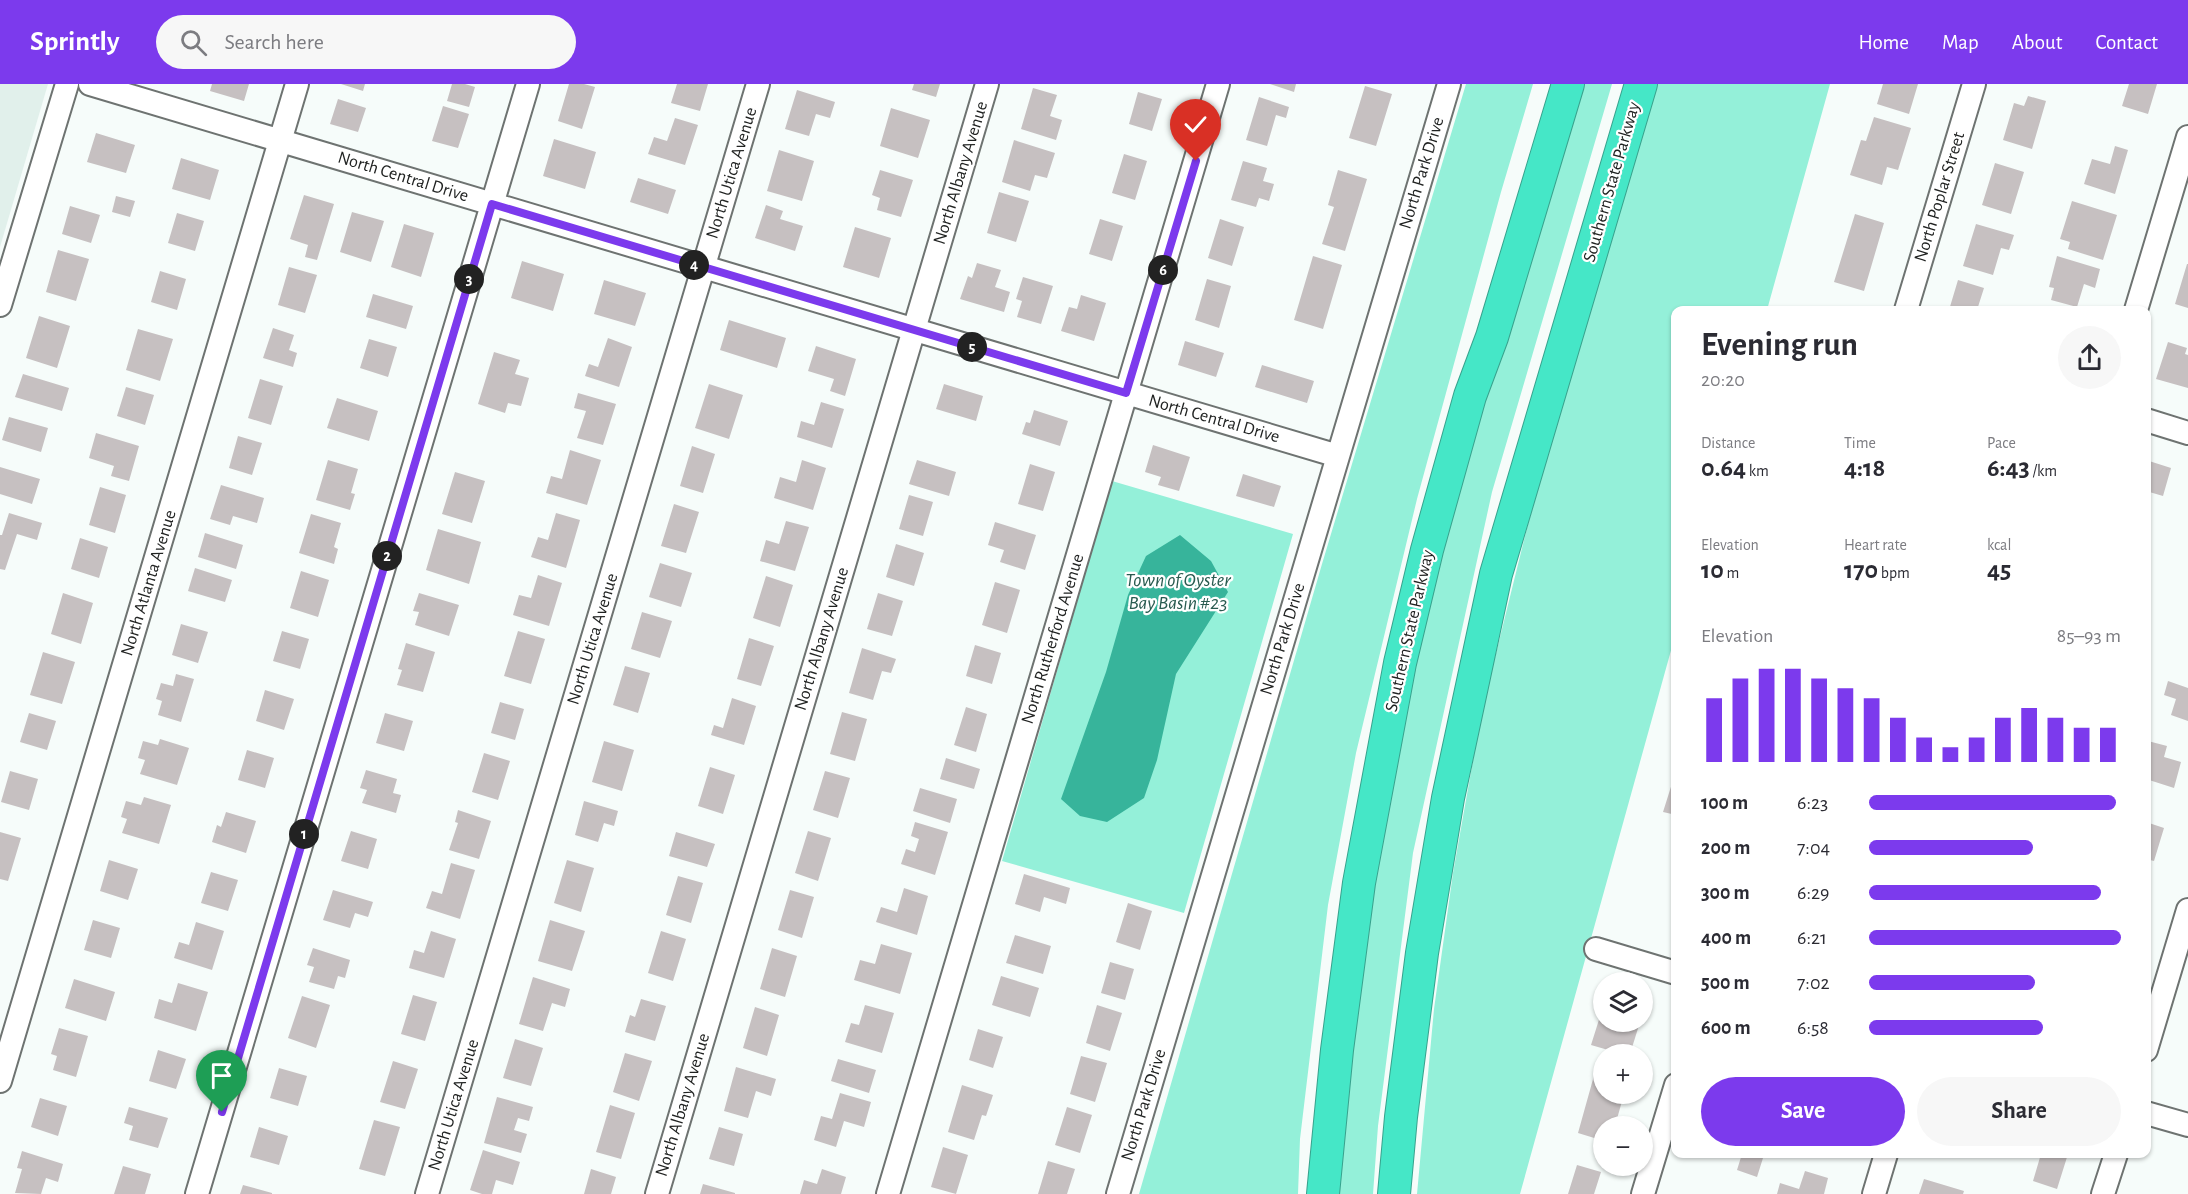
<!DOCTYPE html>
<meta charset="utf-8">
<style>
body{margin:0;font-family:"Alegreya Sans",sans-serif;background:#f7f7f7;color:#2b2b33;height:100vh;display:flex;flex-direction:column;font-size:22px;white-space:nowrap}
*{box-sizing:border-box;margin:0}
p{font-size:20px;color:#7c7c81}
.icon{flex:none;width:33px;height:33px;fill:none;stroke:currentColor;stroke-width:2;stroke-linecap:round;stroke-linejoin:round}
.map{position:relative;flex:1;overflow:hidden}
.side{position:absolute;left:1671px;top:222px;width:480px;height:852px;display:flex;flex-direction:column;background:#fff;border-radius:12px;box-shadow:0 2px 4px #0004}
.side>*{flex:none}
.controls{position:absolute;left:1593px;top:888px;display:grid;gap:12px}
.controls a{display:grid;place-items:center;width:60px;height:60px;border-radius:50%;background:#fff;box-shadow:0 2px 4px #0004;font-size:30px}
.pin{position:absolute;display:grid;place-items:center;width:51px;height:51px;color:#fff;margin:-62px -26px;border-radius:50% 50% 50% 0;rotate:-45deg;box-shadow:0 0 6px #0007}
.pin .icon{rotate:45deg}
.km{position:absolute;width:30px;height:30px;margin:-15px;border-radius:50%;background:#222;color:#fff;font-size:16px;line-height:30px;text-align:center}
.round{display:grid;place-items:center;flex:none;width:63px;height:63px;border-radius:32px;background:#f7f7f7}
.head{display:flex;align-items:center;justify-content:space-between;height:102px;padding:0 30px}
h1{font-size:33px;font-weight:700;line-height:45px}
.metrics{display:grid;grid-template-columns:repeat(3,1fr);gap:9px;height:102px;padding:6px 30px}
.metrics div{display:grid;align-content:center}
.metrics b{font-size:26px;font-weight:700}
.metrics small{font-size:16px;font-weight:400}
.metrics p{font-size:16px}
.chart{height:168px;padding:12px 30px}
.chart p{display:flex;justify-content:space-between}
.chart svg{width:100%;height:108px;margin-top:6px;stroke:#7c3aed;stroke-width:6}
.button{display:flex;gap:12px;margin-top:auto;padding:12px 30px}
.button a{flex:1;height:69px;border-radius:36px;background:#7c3aed;color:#fff;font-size:24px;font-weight:700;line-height:69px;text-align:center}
.button a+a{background:#f7f7f7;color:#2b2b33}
ul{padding:0 30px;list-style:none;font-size:20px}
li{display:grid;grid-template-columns:96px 72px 1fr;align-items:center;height:45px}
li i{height:15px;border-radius:8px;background:#7c3aed}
header{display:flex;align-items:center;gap:36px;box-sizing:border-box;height:84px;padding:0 30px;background:#7c3aed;color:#fff}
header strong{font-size:28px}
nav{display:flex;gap:33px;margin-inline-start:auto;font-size:21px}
.search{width:420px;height:54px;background:#f7f7f7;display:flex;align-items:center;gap:15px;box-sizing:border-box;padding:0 21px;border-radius:33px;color:#7c7c81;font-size:22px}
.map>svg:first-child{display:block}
.built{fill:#e1f0eb}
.green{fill:#94f0d9}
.water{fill:#37b49b}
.building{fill:#c6c0c1}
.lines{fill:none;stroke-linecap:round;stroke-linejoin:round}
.minor-casing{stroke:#6e7371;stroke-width:26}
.highway-casing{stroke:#38a28d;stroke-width:34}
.minor{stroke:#fff;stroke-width:22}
.highway{stroke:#45e7c7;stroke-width:32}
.route-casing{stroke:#fff;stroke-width:12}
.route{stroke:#7c3aed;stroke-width:8}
.labels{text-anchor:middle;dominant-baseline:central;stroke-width:4.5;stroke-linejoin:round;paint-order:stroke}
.street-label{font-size:18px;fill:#212322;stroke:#fff}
.water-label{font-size:20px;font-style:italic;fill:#295b50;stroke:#fff}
</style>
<header>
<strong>Sprintly</strong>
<div class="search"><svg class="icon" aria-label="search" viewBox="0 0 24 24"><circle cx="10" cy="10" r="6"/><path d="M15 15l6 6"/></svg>Search here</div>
<nav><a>Home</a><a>Map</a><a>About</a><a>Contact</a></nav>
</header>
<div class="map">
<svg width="2188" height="1110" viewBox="0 0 2188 1110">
<rect width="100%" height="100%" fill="#f6fcfa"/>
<path class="built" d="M0,0H48L0,163Z"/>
<path class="green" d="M1466,0H1533L1501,108L1417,415L1356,669L1328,821L1300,1055L1298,1110H1139L1322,480Z
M1579,0H1612L1492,408L1413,769L1378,1042L1373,1110H1337L1343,1032L1380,758L1419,566L1460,396Z
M1656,0H1830L1767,226H1676L1675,552L1520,1110H1417L1434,925L1453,789L1482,626L1528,440Z
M1112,397L1293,450L1184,829L1002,777Z"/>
<path class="water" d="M1180,451L1211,477L1228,508L1176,590L1157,676L1144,714L1107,738L1080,732L1061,715L1106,588L1128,511L1146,472Z"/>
<path class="building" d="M212,0H249L244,17L210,7Z
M341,0H365L363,7Z
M452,0H465L475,3L469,23L447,17Z
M569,0H584L595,3L582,45L558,37Z
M677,0H708L700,27L671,19Z
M914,0H940L936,13L912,6Z
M1270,0H1296L1294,8Z
M1883,0H1918L1909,30L1877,20Z
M2129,0H2157L2148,30L2122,22Z
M1365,2L1392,10L1376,62L1349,54Z
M1033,4L1057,11L1050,32L1062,36L1056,56L1021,45Z
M797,6L835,18L830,34L816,30L809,52L785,45Z
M1138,8L1162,15L1152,47L1129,40Z
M2028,12L2046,17L2032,65L2003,56L2014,19L2024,22Z
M1259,13L1289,23L1286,34L1276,31L1267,62L1246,56Z
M338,15L366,24L358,48L330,40Z
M443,22L469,30L458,64L432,57Z
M891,24L930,36L918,74L880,62Z
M1874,33L1911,44L1898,86L1887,83L1882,101L1850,91L1861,56L1866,57Z
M675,34L698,41L685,81L648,70L654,53L667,57Z
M96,49L135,61L126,89L87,78Z
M554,55L596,68L585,105L543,92Z
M1014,56L1055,69L1047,94L1035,91L1030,107L1002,98Z
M2115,62L2128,66L2115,110L2084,100L2092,75L2110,80Z
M779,66L814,77L802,117L767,107Z
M1124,70L1147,77L1135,116L1112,109Z
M181,74L219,86L210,116L172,105Z
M1243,77L1267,84L1263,97L1274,100L1269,117L1259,114L1256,123L1231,116Z
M1995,79L2024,88L2011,130L1982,121Z
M880,86L913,96L901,133L877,126L880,114L872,111Z
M1338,86L1367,95L1345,167L1322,160L1334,123L1328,121Z
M638,94L676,106L668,130L630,118Z
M999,108L1029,117L1016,158L987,149Z
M304,111L334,120L317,176L305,173L308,161L290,155Z
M116,112L135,117L130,133L112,128Z
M2072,117L2117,131L2103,176L2068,165L2070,158L2060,155Z
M766,121L783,127L780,135L803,142L795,167L755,154Z
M70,122L100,131L91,159L62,150Z
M352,128L384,137L371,178L340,168Z
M177,129L204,137L195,167L168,159Z
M1855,130L1884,139L1864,207L1834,198Z
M1100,135L1123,142L1112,177L1089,170Z
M1220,135L1244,143L1232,182L1208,174Z
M404,140L434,149L421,193L391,183Z
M1976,140L2014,151L2009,166L2001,164L1993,191L1963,182Z
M855,143L891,154L879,194L843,183Z
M58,166L89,175L76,217L46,208Z
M1313,172L1342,181L1323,245L1294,236Z
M2057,172L2100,185L2095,204L2084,200L2077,223L2051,216L2054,204L2049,203Z
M522,177L564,190L553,227L511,214Z
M977,179L1001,186L995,203L1010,208L1004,228L960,215L968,192L972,194Z
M2187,180H2188V224L2175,220Z
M289,183L317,191L305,229L278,221Z
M160,187L186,195L177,226L151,218Z
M1023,193L1053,202L1041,240L1017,233L1022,217L1016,215Z
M1207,195L1231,202L1219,244L1195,236Z
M604,196L646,209L635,242L594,230Z
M1958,196L1984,204L1977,226H1949Z
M373,210L413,222L406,245L366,233Z
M1081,211L1106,219L1094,257L1061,247L1069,223L1077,225Z
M39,232L70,242L57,284L26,274Z
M729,236L786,254L777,284L720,266Z
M273,244L294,251L289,266L297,269L293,283L263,274Z
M138,245L173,255L160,297L126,286Z
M608,254L632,263L619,303L585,292L589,280L598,283Z
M369,255L397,263L388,293L360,284Z
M1185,257L1224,269L1216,293L1178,281Z
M2168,258L2187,264L2185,270L2188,271V304L2156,295Z
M816,262L856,275L845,312L830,307L834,295L808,287Z
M494,268L520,276L515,290L529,294L521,322L508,319L505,329L478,320Z
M1262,281L1314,297L1307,319L1255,303Z
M23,290L69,304L62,327L15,313Z
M260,295L283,302L271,341L248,334Z
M709,300L743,311L729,355L695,344Z
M944,300L983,312L976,337L936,325Z
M126,303L154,311L145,341L117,332Z
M578,309L616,320L603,361L577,354L586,327L574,324Z
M337,314L378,327L369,357L327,344Z
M821,318L844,325L832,364L797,353L801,337L814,341Z
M1034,326L1068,337L1060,362L1022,350L1026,338L1030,339Z
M9,333L48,344L41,368L2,356Z
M96,349L139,362L129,397L111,392L114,382L89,374Z
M238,352L262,359L252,391L229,384Z
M1153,361L1190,373L1179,407L1158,401L1161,393L1145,388Z
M692,362L715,370L703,409L680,402Z
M570,366L601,376L587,421L546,409L551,392L562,395Z
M328,376L358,385L351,409L355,410L350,426L316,416Z
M802,376L826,384L813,426L774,414L780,393L796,398Z
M917,376L956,388L949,412L909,400Z
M2146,376L2171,384L2163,412L2146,407Z
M1030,380L1055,388L1043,427L1018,420Z
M0,383L40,395L32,420L0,410Z
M455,388L485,397L472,439L442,430Z
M1243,390L1281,402L1274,423L1236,412Z
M221,401L264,414L257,439L233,432L230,441L210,435Z
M100,403L126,411L115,449L89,441Z
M909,411L933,418L923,452L899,445Z
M674,420L699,428L686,469L661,462Z
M9,429L42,439L37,456L17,450L5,486L0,485V451H2Z
M556,429L580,436L566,484L531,473L538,453L548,456Z
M311,430L341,439L334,463L338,465L334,480L299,469Z
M786,437L809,443L795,487L760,477L766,456L779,460Z
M995,438L1036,451L1025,486L1000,478L1004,466L988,461Z
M438,445L481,458L469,500L426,486Z
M205,449L243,461L236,485L198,473Z
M80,454L108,463L99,494L71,485Z
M896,460L924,469L914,502L886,493Z
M660,479L692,489L681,523L649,513Z
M195,484L232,496L225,518L188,507Z
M301,487L329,496L318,533L290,524Z
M538,491L562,499L549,542L513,531L519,511L531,514Z
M766,492L793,501L780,543L753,534Z
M995,498L1020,506L1007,549L982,541Z
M63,509L93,519L81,560L51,550Z
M419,509L459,521L449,552L415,541L419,528L413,527Z
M878,509L903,517L892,552L867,545Z
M642,528L672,537L660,574L631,565Z
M181,540L208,548L198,579L172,571Z
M282,547L309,555L300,585L273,577Z
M518,547L545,555L531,600L504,592Z
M749,554L774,562L761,602L737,595Z
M406,559L435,568L423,608L397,601L402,586L398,585Z
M975,561L1001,569L992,600L966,592Z
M862,564L896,575L891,589L882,587L873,616L849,609Z
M43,568L75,578L62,620L30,611Z
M625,582L650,589L638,629L613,621Z
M176,590L194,595L181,638L158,631L162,617L156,615L161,599L173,602Z
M2168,597L2188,604V637L2171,631L2176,615L2164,611Z
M265,606L294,615L284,646L256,637Z
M732,614L756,622L744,661L711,651L714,641L723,644Z
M500,618L524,625L515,656L491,649Z
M966,623L987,630L976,668L954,661Z
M842,628L867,635L855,677L830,670Z
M29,629L56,637L47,666L20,658Z
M385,629L413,637L404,667L376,659Z
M160,655L189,664L177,701L140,690L145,676L138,674L143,657L158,661Z
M604,657L634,666L622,707L592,698Z
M2148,657L2167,662L2164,673L2181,678L2174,704L2146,695Z
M247,666L274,674L265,704L238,696Z
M484,669L510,677L498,716L472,708Z
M946,674L980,685L974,705L940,695Z
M710,683L735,691L723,730L698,722Z
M366,686L397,695L393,709L401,711L396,729L362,719L367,706L360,704Z
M10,687L38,695L29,726L1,718Z
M825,687L850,694L838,734L813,726Z
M1675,690H1676V731L1663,728Z
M920,704L957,715L950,739L913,727Z
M144,713L171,721L159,760L122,749L127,735L121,733L126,717L141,721Z
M584,717L618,727L614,742L604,739L598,758L575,751Z
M458,726L491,737L479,775L449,766L458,739L455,738Z
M226,728L256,737L246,769L212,758L217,741L221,743Z
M915,738L948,748L935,791L901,780L906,765L915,768L919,755L911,752Z
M2146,738L2164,744L2154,777L2146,775Z
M351,747L377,755L368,785L341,777Z
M808,747L831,754L818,797L795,789Z
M0,748L21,754L8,797L0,795Z
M676,748L715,760L707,783L669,772Z
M109,776L138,785L128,816L100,807Z
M567,776L594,784L581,828L554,819Z
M451,779L475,786L460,835L426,824L432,807L442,810Z
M211,788L238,796L228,827L201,819Z
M1024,790L1070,804L1066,820L1044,813L1040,828L1015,820Z
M678,792L703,799L691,839L666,831Z
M904,804L928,812L917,851L876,838L881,823L897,828Z
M333,806L373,818L368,833L355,829L350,844L323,836Z
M790,806L814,813L802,854L778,846Z
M1128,819L1152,827L1140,866L1116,858Z
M93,836L120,844L111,874L84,866Z
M550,836L585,847L572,887L538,877Z
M196,838L224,847L212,886L174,874L179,858L189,861Z
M431,847L456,855L444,894L409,884L414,866L424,869Z
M661,847L686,855L673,897L648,889Z
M1015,851L1051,862L1043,890L1006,879Z
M881,860L912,869L900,910L854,896L860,876L875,880Z
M313,864L350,876L345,894L338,892L334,905L309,898L314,883L307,881Z
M772,864L797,872L785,913L760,905Z
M1110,878L1134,885L1125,916L1101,909Z
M1001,892L1039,904L1030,933L992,921Z
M533,893L570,905L565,923L552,919L543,947L519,940Z
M74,895L115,908L106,937L65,924Z
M178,899L208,908L196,947L154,934L159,915L172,919Z
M413,911L437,918L425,957L401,950Z
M302,912L330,921L316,964L288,954Z
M641,915L666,922L655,957L625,948L630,931L635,933Z
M865,921L894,929L882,969L845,958L851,939L859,941Z
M1097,921L1122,929L1110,967L1086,959Z
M755,923L779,931L767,972L743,964Z
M1603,923L1604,938H1640L1630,970H1622L1591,961Z
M59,944L88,952L76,993L53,986L57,972L51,970Z
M978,945L1003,953L993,984L969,976Z
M515,955L543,964L531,1002L503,994Z
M158,966L186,975L176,1005L149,997Z
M625,969L652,977L639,1017L613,1008Z
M1081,972L1107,979L1095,1018L1070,1010Z
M838,975L876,986L869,1009L831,997Z
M393,977L418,985L405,1025L380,1018Z
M736,983L776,995L771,1012L756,1007L748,1034L724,1027Z
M279,984L307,992L298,1022L270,1014Z
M1595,988L1604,990V1010H1624L1615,1042H1604V1057L1578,1049Z
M962,1001L993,1011L986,1032L982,1031L974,1056L948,1048Z
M840,1009L871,1018L864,1043L844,1037L836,1063L814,1056L821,1032L832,1035Z
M497,1013L533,1023L529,1037L518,1034L514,1046L527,1050L521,1069L484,1059Z
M40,1014L67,1022L58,1052L31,1043Z
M610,1021L635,1029L621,1075L596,1068Z
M129,1023L168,1034L158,1064L129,1056L133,1042L124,1039Z
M1067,1023L1092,1031L1080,1069L1055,1061Z
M374,1036L400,1043L385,1092L359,1085Z
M259,1043L288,1052L279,1081L250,1073Z
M719,1043L743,1050L734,1082L709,1075Z
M943,1063L968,1071L956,1110L931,1103Z
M483,1066L520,1078L513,1101L496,1096L492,1110H482L470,1106Z
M22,1067L63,1080L58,1098L46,1094L41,1110L15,1109L22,1085L17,1084Z
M1742,1070L1763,1074L1757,1093L1737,1086Z
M2041,1070H2068L2057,1105L2033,1097Z
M1048,1077L1075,1085L1067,1110H1038Z
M1577,1081L1601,1088L1594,1110H1568Z
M123,1082L151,1090L145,1110H114Z
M591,1085L616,1093L611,1110H584Z
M822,1085L846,1093L841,1110H800L804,1096L817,1100Z
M1805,1087L1828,1094L1824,1110H1777L1780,1099L1799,1105Z
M1924,1095L1964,1107L1963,1110H1919Z
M703,1100L735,1109V1110H700Z
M243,1101L272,1109V1110H240Z"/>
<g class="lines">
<g class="minor-casing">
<path id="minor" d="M90,0L1338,372
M0,221L67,0
M1906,226L1974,0
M2136,226L2188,53
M2146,336L2188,349
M1596,865L1676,889
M2146,966L2188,826
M0,997L297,0
M2146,1029L2188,1041
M197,1110L528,0
M427,1110L758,0
M657,1110L987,0
M888,1110L1218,0
M1118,1110L1449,0
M1643,1110L1676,1001
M1874,1110L1886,1070
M2103,1110L2116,1070"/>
</g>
<g class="highway-casing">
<path id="highway" d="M1323,1110L1337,966L1359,799L1400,579L1427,466L1470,312L1492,253L1568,0
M1394,1110L1401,1033L1422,869L1448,714L1496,490L1641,0"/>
</g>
<use href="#minor" class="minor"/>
<use href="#highway" class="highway"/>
</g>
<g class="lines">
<g class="route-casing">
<path id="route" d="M222,1028L492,120L1126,309L1196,77"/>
</g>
<use href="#route" class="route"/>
</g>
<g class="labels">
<g class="street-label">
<text transform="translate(732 89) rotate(-73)">North Utica Avenue</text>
<text transform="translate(961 89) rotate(-73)">North Albany Avenue</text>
<text transform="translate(1422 89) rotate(-73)">North Park Drive</text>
<text transform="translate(403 93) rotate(17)">North Central Drive</text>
<text transform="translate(1612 98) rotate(-74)">Southern State Parkway</text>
<text transform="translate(1940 113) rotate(-73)">North Poplar Street</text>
<text transform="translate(1214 335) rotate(16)">North Central Drive</text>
<text transform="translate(149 499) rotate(-73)">North Atlanta Avenue</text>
<text transform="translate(1410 547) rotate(-77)">Southern State Parkway</text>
<text transform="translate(593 555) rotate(-73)">North Utica Avenue</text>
<text transform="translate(822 555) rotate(-73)">North Albany Avenue</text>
<text transform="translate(1053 555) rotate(-73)">North Rutherford Avenue</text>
<text transform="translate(1283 555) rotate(-73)">North Park Drive</text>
<text transform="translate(454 1021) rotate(-73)">North Utica Avenue</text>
<text transform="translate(683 1021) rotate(-73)">North Albany Avenue</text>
<text transform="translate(1144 1021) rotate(-73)">North Park Drive</text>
</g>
<g class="water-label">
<text x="1178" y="496">Town of Oyster<tspan x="1178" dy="23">Bay Basin #23</tspan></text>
</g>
</g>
</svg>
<div class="controls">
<a><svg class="icon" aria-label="layers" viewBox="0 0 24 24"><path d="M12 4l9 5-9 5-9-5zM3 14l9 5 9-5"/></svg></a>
<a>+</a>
<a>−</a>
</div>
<div class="pin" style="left:222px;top:1028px;background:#1e9e55"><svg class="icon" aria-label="arrive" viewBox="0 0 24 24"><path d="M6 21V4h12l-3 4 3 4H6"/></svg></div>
<div class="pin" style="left:1196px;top:77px;background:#d93025"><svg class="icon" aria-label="check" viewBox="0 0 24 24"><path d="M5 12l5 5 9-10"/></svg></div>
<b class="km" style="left:304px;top:750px">1</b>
<b class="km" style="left:387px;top:472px">2</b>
<b class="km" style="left:469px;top:195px">3</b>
<b class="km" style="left:694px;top:181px">4</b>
<b class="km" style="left:972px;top:263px">5</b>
<b class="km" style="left:1163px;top:186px">6</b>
<section class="side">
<div class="head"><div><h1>Evening run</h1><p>20:20</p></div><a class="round"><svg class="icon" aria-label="share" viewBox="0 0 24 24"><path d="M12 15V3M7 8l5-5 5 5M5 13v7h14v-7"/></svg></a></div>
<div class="metrics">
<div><p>Distance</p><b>0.64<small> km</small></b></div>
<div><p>Time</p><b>4:18</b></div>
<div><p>Pace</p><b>6:43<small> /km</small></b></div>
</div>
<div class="metrics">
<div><p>Elevation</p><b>10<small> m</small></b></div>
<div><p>Heart rate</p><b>170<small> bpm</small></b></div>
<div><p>kcal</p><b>45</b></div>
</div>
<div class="chart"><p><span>Elevation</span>85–93 m</p>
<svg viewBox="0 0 160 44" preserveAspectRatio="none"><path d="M5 44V18M15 44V10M25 44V6M35 44V6M45 44V10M55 44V14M65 44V18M75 44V26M85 44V34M95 44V38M105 44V34M115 44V26M125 44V22M135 44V26M145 44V30M155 44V30"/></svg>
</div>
<ul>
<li><b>100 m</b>6:23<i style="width:98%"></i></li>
<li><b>200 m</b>7:04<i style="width:65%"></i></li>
<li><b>300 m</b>6:29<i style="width:92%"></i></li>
<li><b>400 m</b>6:21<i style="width:100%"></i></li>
<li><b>500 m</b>7:02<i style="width:66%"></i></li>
<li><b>600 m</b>6:58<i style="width:69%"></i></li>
</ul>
<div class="button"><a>Save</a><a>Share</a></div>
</section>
</div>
